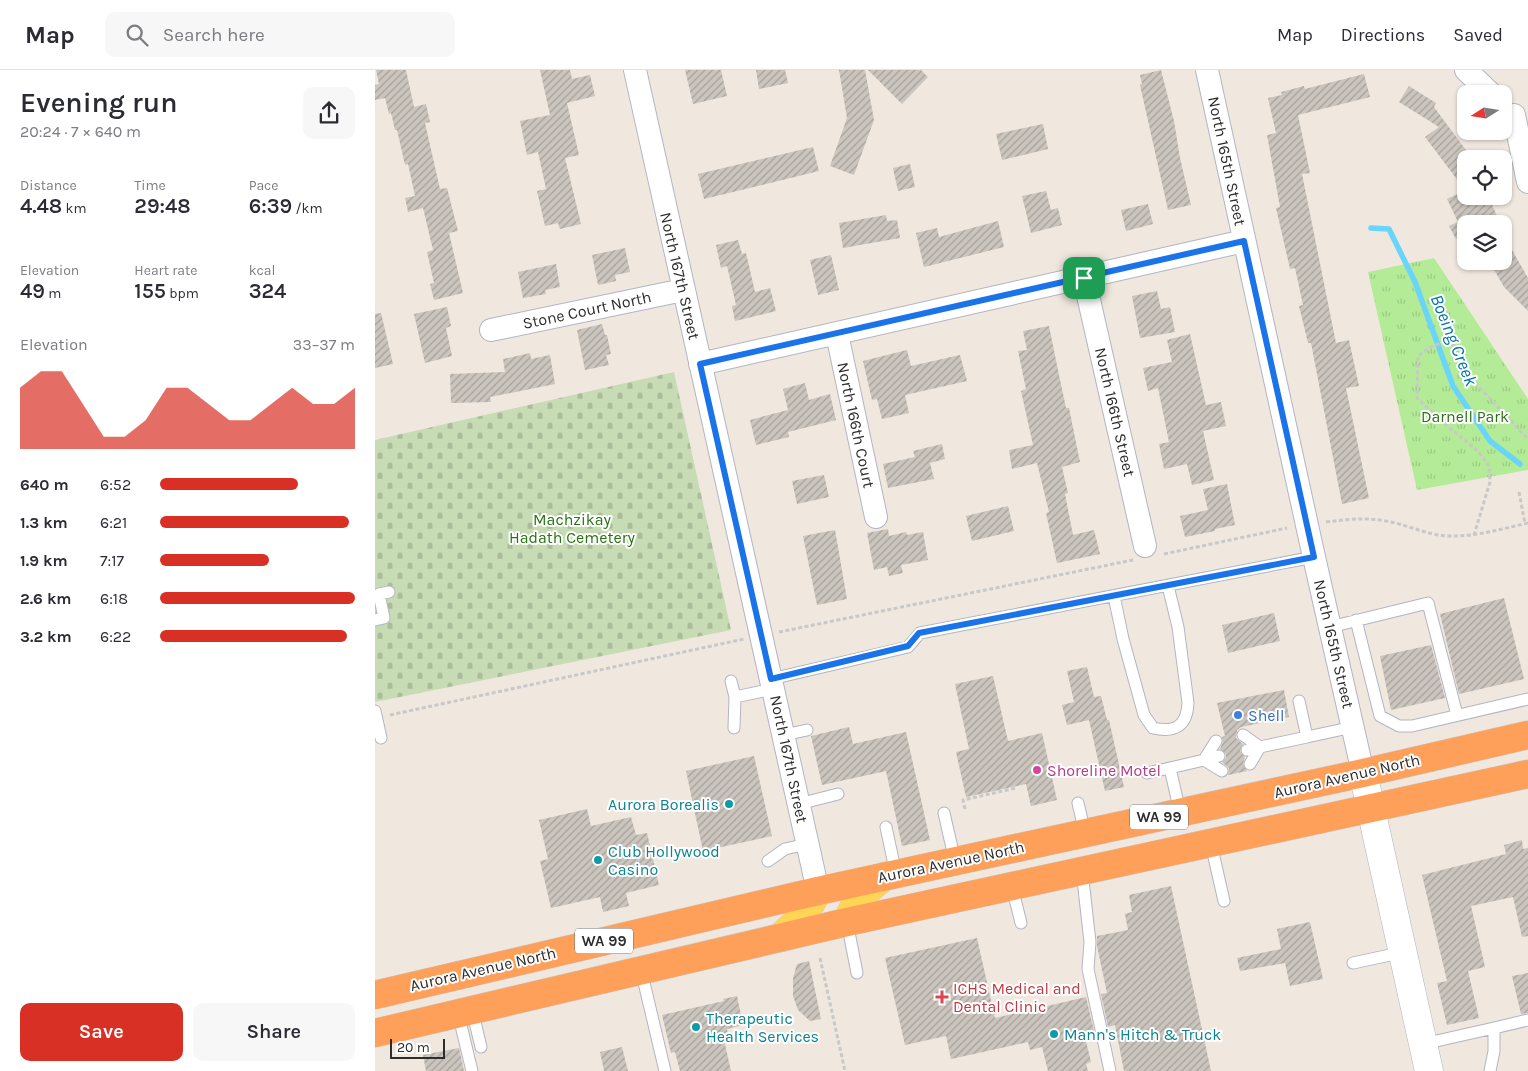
<!DOCTYPE html>
<meta charset="utf-8">
<style>
body{margin:0;font-family:Karla,sans-serif;background:#f7f7f7;color:#2b2b33;height:100vh;display:flex;flex-direction:column;font-size:19px;white-space:nowrap}
*{box-sizing:border-box;margin:0}
p{font-size:16px;color:#7c7c81}
.icon{flex:none;width:28px;height:28px;fill:none;stroke:currentColor;stroke-width:2;stroke-linecap:round;stroke-linejoin:round}
.map{position:relative;flex:1;overflow:hidden}
.drawer{display:flex;flex-direction:column;background:#fff;width:375px}
.drawer>*{flex:none}
.needle{width:32px;rotate:258deg}
.tools{position:absolute;left:1082px;top:15px;display:grid;gap:10px}
.tools a{display:grid;place-items:center;width:55px;height:55px;border-radius:10px;background:#fff;box-shadow:0 1px 4px #0004;font-size:25px}
.scale{position:absolute;left:15px;bottom:12px;width:55px;box-sizing:border-box;padding-left:5px;border:2px solid #2d2d2d;border-top:0;font-size:14px;line-height:18px;white-space:nowrap;color:#2d2d2d;-webkit-text-stroke:4px #fff;paint-order:stroke}
.pin{position:absolute;display:grid;place-items:center;width:42px;height:42px;color:#fff;margin:-21px;border-radius:10px;box-shadow:0 2px 8px #0006}
.round{display:grid;place-items:center;flex:none;width:52px;height:52px;border-radius:10px;background:#f7f7f7}
.headline{display:flex;align-items:center;justify-content:space-between;height:85px;padding:0 20px}
h1{font-size:28px;font-weight:600;line-height:38px}
.figures{display:grid;grid-template-columns:repeat(3,1fr);gap:8px;height:85px;padding:5px 20px}
.figures div{display:grid;align-content:center}
.figures b{font-size:21px;font-weight:600}
.figures small{font-size:14px;font-weight:400}
.figures p{font-size:14px}
.chart{height:140px;padding:10px 20px}
.chart p{display:flex;justify-content:space-between}
.chart svg{width:100%;height:90px;margin-top:5px;fill:#d93025;opacity:.7}
.primary-button{display:flex;gap:10px;margin-top:auto;padding:10px 20px}
.primary-button a{flex:1;height:58px;border-radius:10px;background:#d93025;color:#fff;font-size:20px;font-weight:600;line-height:58px;text-align:center}
.primary-button a+a{background:#f7f7f7;color:#2b2b33}
ul{padding:0 20px;list-style:none;font-size:16px}
li{display:grid;grid-template-columns:80px 60px 1fr;align-items:center;height:38px}
li i{height:12px;border-radius:6px;background:#d93025}
header{display:flex;align-items:center;gap:30px;box-sizing:border-box;height:70px;padding:0 25px;background:#fff;border-bottom:1px solid #e1e1e2}
header strong{font-size:24px}
nav{display:flex;gap:28px;margin-inline-start:auto;font-size:18px}
.search{width:350px;height:45px;background:#f7f7f7;display:flex;align-items:center;gap:12px;box-sizing:border-box;padding:0 18px;border-radius:10px;color:#7c7c81;font-size:19px}
main{display:flex;flex:1;min-height:0}
.map>svg:first-child{display:block}
.cemetery{fill:url(#cemetery-stones)}
.park{fill:url(#park-tufts)}
.lines{fill:none;stroke-linecap:round;stroke-linejoin:round}
.stream{stroke:#69d5fa;stroke-width:5.5}
.building{fill:url(#building-hatch)}
.lane-casing{stroke:#b2b5c2;stroke-width:13}
.street-casing{stroke:#b2b5c2;stroke-width:24}
.secondary-casing{stroke:#b2b5c2;stroke-width:29}
.primary-casing{stroke:#c8c8c8;stroke-width:29}
.highway-casing{stroke:#c8c8c8;stroke-width:29}
.path{stroke:#c8c8c8;stroke-width:3;stroke-dasharray:4 2.5;stroke-linecap:butt}
.lane{stroke:#fff;stroke-width:11}
.street{stroke:#fff;stroke-width:22}
.secondary{stroke:#fff;stroke-width:28}
.primary{stroke:#fed555;stroke-width:28}
.highway{stroke:#ffa05a;stroke-width:28}
.route-casing{stroke:#fff;stroke-width:10}
.route{stroke:#1a73e8;stroke-width:6}
.shop-dot{fill:#3f7fe0;stroke:#fff;stroke-width:2}
.hotel-dot{fill:#d1479c;stroke:#fff;stroke-width:2}
.culture-dot{fill:#0f9aa8;stroke:#fff;stroke-width:2}
.health-dot{fill:#e0444e;stroke:#fff;stroke-width:2}
.labels{text-anchor:middle;dominant-baseline:central;stroke-width:4;stroke-linejoin:round;paint-order:stroke}
.shield{fill:#fff;stroke:#6c6c6c;stroke-width:1}
.shield-label{font-size:15px;font-weight:bold;fill:#2d2d2d}
.street-label{font-size:16px;fill:#2d2d2d;stroke:#fff}
.park-label{font-size:16px;fill:#297314;stroke:#fff}
.shop-label{font-size:16px;fill:#366cbe;stroke:#fff;text-anchor:start}
.hotel-label{font-size:16px;fill:#b23c85;stroke:#fff;text-anchor:start}
.culture-label{font-size:16px;fill:#0d838f;stroke:#fff;text-anchor:start}
.health-label{font-size:16px;fill:#be3a42;stroke:#fff;text-anchor:start}
.water-label{font-size:18px;font-style:italic;fill:#0074ae;stroke:#fff}
</style>
<header>
<strong>Map</strong>
<div class="search"><svg class="icon" aria-label="search" viewBox="0 0 24 24"><circle cx="10" cy="10" r="6"/><path d="M15 15l6 6"/></svg>Search here</div>
<nav><a>Map</a><a>Directions</a><a>Saved</a></nav>
</header>
<main>
<section class="drawer">
<div class="headline"><div><h1>Evening run</h1><p>20:24 · 7 × 640 m</p></div><a class="round"><svg class="icon" aria-label="share" viewBox="0 0 24 24"><path d="M12 15V3M7 8l5-5 5 5M5 13v7h14v-7"/></svg></a></div>
<div class="figures">
<div><p>Distance</p><b>4.48<small> km</small></b></div>
<div><p>Time</p><b>29:48</b></div>
<div><p>Pace</p><b>6:39<small> /km</small></b></div>
</div>
<div class="figures">
<div><p>Elevation</p><b>49<small> m</small></b></div>
<div><p>Heart rate</p><b>155<small> bpm</small></b></div>
<div><p>kcal</p><b>324</b></div>
</div>
<div class="chart"><p><span>Elevation</span>33–37 m</p>
<svg viewBox="0 0 160 44" preserveAspectRatio="none"><path d="M0 44V14L10 6L20 6L30 22L40 38L50 38L60 30L70 14L80 14L90 22L100 30L110 30L120 22L130 14L140 22L150 22L160 14V44z"/></svg>
</div>
<ul>
<li><b>640 m</b>6:52<i style="width:71%"></i></li>
<li><b>1.3 km</b>6:21<i style="width:97%"></i></li>
<li><b>1.9 km</b>7:17<i style="width:56%"></i></li>
<li><b>2.6 km</b>6:18<i style="width:100%"></i></li>
<li><b>3.2 km</b>6:22<i style="width:96%"></i></li>
</ul>
<div class="primary-button"><a>Save</a><a>Share</a></div>
</section>
<div class="map">
<svg width="1153" height="1001" viewBox="0 0 1153 1001">
<defs>
<pattern id="cemetery-stones" width="16" height="16" patternUnits="userSpaceOnUse" patternTransform="scale(1.25)"><rect width="16" height="16" fill="#c7dbb4"/><path d="M2 7V4a2 2 0 0 1 4 0v3zM10 15v-3a2 2 0 0 1 4 0v3z" fill="#abbc9b"/></pattern>
<pattern id="park-tufts" width="24" height="20" patternUnits="userSpaceOnUse" patternTransform="scale(1.25)"><rect width="24" height="20" fill="#b4eb96"/><path d="M3 7l-1-3M5 7V3M7 7l1-3M15 17l-1-3M17 17v-4M19 17l1-3" fill="none" stroke="#9bca82"/></pattern>
<pattern id="building-hatch" width="6" height="6" patternUnits="userSpaceOnUse" patternTransform="scale(1.25)"><rect width="6" height="6" fill="#cbc5be"/><path d="M-1 1l2-2M0 6l6-6M5 7l2-2" fill="none" stroke="#a5a09b"/></pattern>
</defs>
<rect width="100%" height="100%" fill="#f0e8df"/>
<path class="cemetery" d="M299,302L356,560L0,632V370Z"/>
<path class="park" d="M1059,188L1153,329V400L1042,420L993,202Z"/>
<g class="lines">
<path class="stream" d="M996,158L1014,159L1040,212L1078,316L1115,371L1145,394"/>
</g>
<path class="building" d="M1,0H31L39,37L51,34L55,52L50,53L65,119L72,118L83,161L74,163L88,223L59,230L55,214L59,213L52,182L58,180L48,138L33,142L30,128L40,126L33,94L30,95L22,60H20L16,43L14,44L10,28L0,30V15L4,14Z
M165,0H195L197,9L215,5L220,26L192,33L204,85L190,88L206,154L185,159L183,153L170,156L162,121L171,119L163,82L152,85L145,51L175,45Z
M310,0H346L352,26L318,34Z
M381,0H410L413,13L384,19Z
M464,0H490L499,50L479,105L455,96L472,48Z
M493,0H546L553,7L527,34Z
M786,0L799,51L805,88L816,135L793,140L765,15L767,14L765,5Z
M989,4L995,27L923,45L935,103L927,104L961,273L974,270L984,316L971,318L994,428L967,434L936,273H933L924,236L928,235L920,198L915,199L901,138L905,137L892,65L901,63L893,28L907,25L906,22L929,16L930,19Z
M1034,16L1061,33L1059,37L1091,80V126H1113L1124,150L1115,154H1091V165L1081,169L1074,156L1083,152L1072,129L1090,120L1050,67L1064,57L1024,32Z
M668,54L673,79L627,90L621,64Z
M438,77L444,101L329,129L323,104Z
M535,94L540,117L523,121L518,98Z
M671,121L676,140L683,138L687,155L656,163L647,126Z
M773,134L778,154L751,161L746,140Z
M511,145L512,151L522,150L525,168L468,178L464,153Z
M623,151L629,177L549,197L541,163L562,158L564,167Z
M1129,166L1153,208V241L1129,217L1114,191H1129Z
M363,170L367,184L371,183L380,222L395,218L401,241L360,251L357,236L361,235L352,196L346,198L341,175Z
M250,178L255,202L240,205L241,211L223,215L217,185Z
M456,185L464,220L443,225L435,190Z
M181,194L185,217L170,220L171,224L148,228L143,202Z
M782,221L786,239L795,237L800,262L765,268L757,226Z
M72,237L76,256L71,258L77,286L50,293L39,244Z
M6,243L18,294L0,298V244Z
M227,254L230,265H232L236,284L231,285L234,295L210,300L202,260Z
M674,256L684,305L691,338H694L705,392L687,397L693,423L690,424L698,465L719,460L725,484L682,493L671,443L674,442L662,393L637,399L634,380L658,375L646,321L651,319L643,281L652,280L648,261Z
M815,264L831,335L846,332L851,356L828,361L839,410L817,415L812,394L789,399L784,374L794,372L783,318L773,321L768,298L797,292L792,270Z
M532,280L536,296L585,285L592,311L530,325L534,343L507,349L502,329L497,330L488,291Z
M155,283L156,289L175,285L180,314L115,327L116,332L76,333L75,304L130,302L128,289Z
M430,313L434,330L455,324L461,350L413,362L414,367L381,375L375,350L413,340L408,319Z
M567,374L570,389L555,393L559,409L513,418L508,394L540,387L538,381Z
M449,405L454,427L422,434L417,411Z
M852,414L860,455L840,459V461L810,467L805,446L833,440L828,419Z
M633,436L639,461L597,471L591,446Z
M513,459L514,466L531,462L532,465L548,462L553,490L526,495L528,503L514,506L512,497L499,500L492,463Z
M460,460L472,529L442,535L428,466Z
M1129,528L1149,609L1084,624L1065,544Z
M899,543L905,571L853,583L847,555Z
M1056,575L1070,628L1016,640L1005,586Z
M712,597L719,627L726,626L732,650H734L749,717L730,721L714,650L692,655L687,635L699,632L692,601Z
M618,606L633,671L667,663L682,730L656,736L651,714L591,727L581,682L594,679L580,614Z
M909,620L914,647L866,657L862,660L861,668L868,674L865,681L870,687L868,694L872,701L853,705L854,698L847,692L851,688V684L845,679L848,672L847,667L850,666L842,633Z
M474,657L478,674L531,662L555,770L527,776L511,701L447,715L436,666Z
M379,686L397,766L328,781L311,701Z
M212,739L216,756L256,747L261,765L272,763L284,815L251,823L254,836L228,842L225,827L176,838L165,791L173,789L164,750Z
M1147,770L1148,779L1153,778V866L1147,867L1138,827L1096,836L1110,897L1093,901L1104,948L1072,955L1062,913L1072,911L1047,805L1131,784L1129,775Z
M796,816L836,1001H749L740,955L733,957L726,924L732,923L722,876V866L753,860L750,844L757,842L754,825Z
M935,852L948,909L915,916L910,893L865,901L862,888L906,879L902,859Z
M602,868L620,948L711,927L719,961L709,963L716,992L711,994L713,1001H673L667,977L655,980L653,972L576,989L571,966L530,975L510,888Z
M434,891L446,949L435,951L423,940L418,926V908L422,894Z
M1153,903V943L1146,944L1137,906Z
M362,926L368,955L352,959L354,969L349,970L356,1001H305L300,982L296,983L287,945L349,931L348,929Z
M247,977L253,1001H229L225,982Z
M84,978L89,1001H51L48,985Z"/>
<g class="lines">
<g class="lane-casing">
<path id="lane" d="M739,526L748,569L769,645L778,658C800,663 812,656 813,633L803,557L793,516
M0,550L9,548L4,524L14,522
M981,550L1005,646L1024,656H1037L1153,629
M955,557L1053,533L1082,645
M396,609L533,577L545,563L939,487
M356,611L360,627L359,658
M360,627L398,619
M0,641L6,668
M409,665L432,660
M868,665L885,677L932,667L924,631
M932,667L978,657
M841,671L829,690L844,686
M872,680L885,677L875,694
M772,703L795,698
M703,733L710,763
M424,734L463,724
M805,742L795,698L829,690L847,701
M569,743L580,791
M511,757L521,804
M836,774L849,831
M393,791L410,779L432,774
M707,801L715,872L713,899L735,1001
M637,817L646,853
M472,852L482,903
M978,893L1029,882
M266,900L290,1001
M97,940L106,977
M83,943L97,1001
M1119,958L1153,950
M1048,974L1119,958V981L1115,1001"/>
</g>
<g class="street-casing">
<path id="street" d="M260,0L443,821
M832,0L939,487L988,703
M1091,0L1116,24
M1139,45L1153,112
M709,208L770,476
M116,260L308,220
M462,264L501,447
M325,294L869,171"/>
</g>
<g class="secondary-casing">
<path id="secondary" d="M988,703L1054,1001"/>
</g>
<g class="primary-casing">
<path id="primary" d="M472,852C482,827 489,822 510,806
M404,868C423,852 431,843 443,821"/>
</g>
<g class="highway-casing">
<path id="highway" d="M0,925L443,821L988,703L1153,665
M0,963L472,852L1153,704"/>
</g>
<path class="path" d="M1057,226L1090,302L1153,369
M1076,268L1054,278L1043,286L1042,328L1070,354L1104,382L1114,396L1115,412L1099,465
M1144,422L1150,454
M951,452C973,449 994,447 1016,452C1035,456 1053,465 1073,466C1100,467 1126,459 1153,453
M789,484L912,458
M404,562L758,490
M15,645L369,569
M590,739L588,730L641,718
M445,888L470,1001"/>
<use href="#lane" class="lane"/>
<use href="#street" class="street"/>
<use href="#secondary" class="secondary"/>
<use href="#primary" class="primary"/>
<use href="#highway" class="highway"/>
</g>
<g class="lines">
<g class="route-casing">
<path id="route" d="M869,171L939,487L544,563L533,576L396,609L325,294Z"/>
</g>
<use href="#route" class="route"/>
</g>
<circle class="shop-dot" cx="863" cy="645" r="5"/>
<circle class="hotel-dot" cx="662" cy="700" r="5"/>
<g class="culture-dot">
<circle cx="354" cy="734" r="5"/>
<circle cx="223" cy="790" r="5"/>
<circle cx="321" cy="957" r="5"/>
<circle cx="679" cy="964" r="5"/>
</g>
<path class="health-dot" d="M564.5 919.5h5v5h5v5h-5v5h-5v-5h-5v-5h5z"/>
<g class="labels">
<g class="shield">
<rect x="755" y="734.5" width="58" height="25" rx="4"/>
<rect x="200" y="858.5" width="58" height="25" rx="4"/>
</g>
<g class="shield-label">
<text x="784" y="747">WA 99</text>
<text x="229" y="871">WA 99</text>
</g>
<g class="street-label">
<text transform="translate(852 91) rotate(78)">North 165th Street</text>
<text transform="translate(305 206) rotate(77)">North 167th Street</text>
<text transform="translate(212 240) rotate(-12)">Stone Court North</text>
<text transform="translate(740 342) rotate(77)">North 166th Street</text>
<text transform="translate(481 355) rotate(78)">North 166th Court</text>
<text transform="translate(959 574) rotate(77)">North 165th Street</text>
<text transform="translate(414 689) rotate(78)">North 167th Street</text>
<text transform="translate(972 706) rotate(-13)">Aurora Avenue North</text>
<text transform="translate(576 792) rotate(-12)">Aurora Avenue North</text>
<text transform="translate(108 899) rotate(-13)">Aurora Avenue North</text>
</g>
<g class="park-label">
<text x="1090" y="346">Darnell Park</text>
<text x="197" y="449">Machzikay<tspan x="197" dy="18">Hadath Cemetery</tspan></text>
</g>
<g class="shop-label">
<text x="873" y="645">Shell</text>
</g>
<g class="hotel-label">
<text x="672" y="700">Shoreline Motel</text>
</g>
<g class="culture-label">
<text x="344" y="734" text-anchor="end">Aurora Borealis</text>
<text x="233" y="781">Club Hollywood<tspan x="233" dy="18">Casino</tspan></text>
<text x="331" y="948">Therapeutic<tspan x="331" dy="18">Health Services</tspan></text>
<text x="689" y="964">Mann's Hitch &amp; Truck</text>
</g>
<g class="health-label">
<text x="578" y="918">ICHS Medical and<tspan x="578" dy="18">Dental Clinic</tspan></text>
</g>
<g class="water-label">
<text transform="translate(1079 270) rotate(68)">Boeing Creek</text>
</g>
</g>
</svg>
<div class="tools">
<a><svg class="needle" viewBox="-14 -14 28 28"><path d="M0-13l5 13h-10z" fill="#e53935"/><path d="M0 13l5-13h-10z" fill="#7c7c81"/></svg></a>
<a><svg class="icon" aria-label="locate" viewBox="0 0 24 24"><circle cx="12" cy="12" r="6"/><path d="M12 2v4M12 18v4M2 12h4M18 12h4"/></svg></a>
<a><svg class="icon" aria-label="layers" viewBox="0 0 24 24"><path d="M12 4l9 5-9 5-9-5zM3 14l9 5 9-5"/></svg></a>
</div>
<div class="scale">20 m</div>
<div class="pin" style="left:709px;top:208px;background:#1e9e55"><svg class="icon" aria-label="arrive" viewBox="0 0 24 24"><path d="M6 21V4h12l-3 4 3 4H6"/></svg></div>
</div>
</main>
